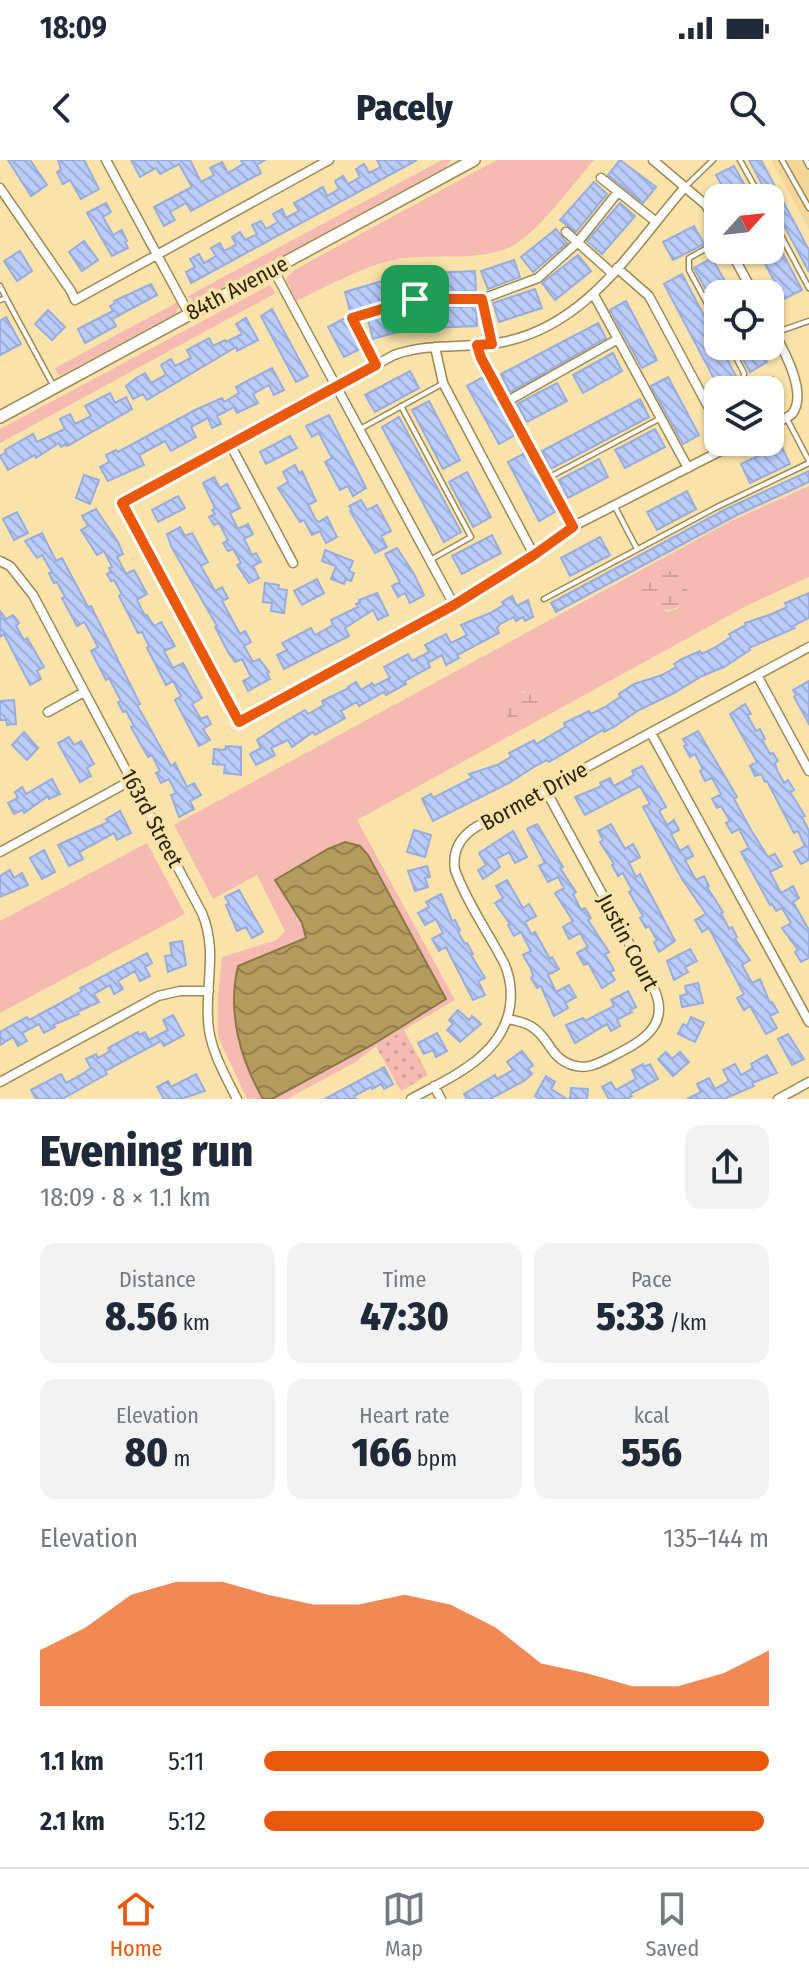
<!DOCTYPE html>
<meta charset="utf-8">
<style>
body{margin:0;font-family:"Fira Sans Condensed",sans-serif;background:#f2f2f3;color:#1f2937;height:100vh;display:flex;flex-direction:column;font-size:30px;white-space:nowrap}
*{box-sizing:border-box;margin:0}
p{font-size:26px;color:#747a83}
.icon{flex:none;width:44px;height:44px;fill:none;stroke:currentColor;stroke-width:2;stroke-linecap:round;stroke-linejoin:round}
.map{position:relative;height:939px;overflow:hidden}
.panel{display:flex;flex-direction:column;background:#fff;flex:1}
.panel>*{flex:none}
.needle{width:52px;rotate:63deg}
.tools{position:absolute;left:704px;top:24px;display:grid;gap:16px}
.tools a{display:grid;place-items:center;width:80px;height:80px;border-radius:16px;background:#fff;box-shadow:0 2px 6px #0004;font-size:40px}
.pin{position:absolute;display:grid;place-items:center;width:68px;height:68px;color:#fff;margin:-34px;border-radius:16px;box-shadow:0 4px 12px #0006}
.round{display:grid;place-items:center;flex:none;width:84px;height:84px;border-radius:16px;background:#f2f2f3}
.summary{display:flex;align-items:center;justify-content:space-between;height:136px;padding:0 40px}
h1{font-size:44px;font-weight:800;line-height:60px}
.stats{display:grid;grid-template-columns:repeat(3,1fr);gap:12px;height:136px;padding:8px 40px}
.stats div{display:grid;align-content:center;border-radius:16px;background:#f2f2f3;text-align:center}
.stats b{font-size:40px;font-weight:800}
.stats small{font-size:22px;font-weight:400}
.stats p{font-size:22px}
.chart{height:224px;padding:16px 40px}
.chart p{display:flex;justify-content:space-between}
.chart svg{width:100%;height:144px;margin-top:8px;fill:#ea580c;opacity:.7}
ul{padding:0 40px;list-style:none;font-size:26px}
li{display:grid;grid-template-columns:128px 96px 1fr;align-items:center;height:60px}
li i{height:20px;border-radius:10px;background:#ea580c}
.status{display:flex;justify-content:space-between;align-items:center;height:56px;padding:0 40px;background:#fff;direction:ltr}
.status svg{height:22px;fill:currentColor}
header{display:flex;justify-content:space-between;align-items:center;height:104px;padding:0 40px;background:#fff;font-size:36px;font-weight:800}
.tabs{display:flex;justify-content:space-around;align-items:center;height:112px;border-top:2px solid #e0e1e3;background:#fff;font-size:22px;color:#747a83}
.tabs a{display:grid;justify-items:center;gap:4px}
.tabs .selected{color:#ea580c}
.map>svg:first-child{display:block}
.built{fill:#f2d798}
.green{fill:#f5bab2;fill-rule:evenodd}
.wetland{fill:url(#wetland-marsh)}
.park{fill:url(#park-dots)}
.water{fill:url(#water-waves);stroke:#8c7746;stroke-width:2}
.building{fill:url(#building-back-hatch);stroke:#98acde;stroke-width:2}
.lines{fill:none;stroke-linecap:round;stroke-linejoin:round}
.lane-casing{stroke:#9e8853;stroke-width:7}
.street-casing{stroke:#9e8853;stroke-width:11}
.secondary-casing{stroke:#9e8853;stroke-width:14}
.lane{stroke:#fff;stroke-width:4}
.street{stroke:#fff;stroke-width:8}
.secondary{stroke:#fff;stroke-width:11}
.route-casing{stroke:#fff;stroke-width:16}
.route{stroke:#ea580c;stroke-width:10}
.labels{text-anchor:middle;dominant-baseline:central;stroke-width:7;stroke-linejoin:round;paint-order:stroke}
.street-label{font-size:22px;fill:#2d240d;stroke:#fae3aa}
</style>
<div class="status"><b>18:09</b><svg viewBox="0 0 49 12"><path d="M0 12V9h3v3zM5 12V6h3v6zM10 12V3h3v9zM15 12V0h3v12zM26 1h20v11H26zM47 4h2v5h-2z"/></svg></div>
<header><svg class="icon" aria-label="back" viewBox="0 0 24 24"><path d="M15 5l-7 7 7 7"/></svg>Pacely<svg class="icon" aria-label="search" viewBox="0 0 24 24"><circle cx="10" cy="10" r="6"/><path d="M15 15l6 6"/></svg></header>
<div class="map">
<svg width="809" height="939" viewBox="0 0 809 939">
<defs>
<pattern id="wetland-marsh" width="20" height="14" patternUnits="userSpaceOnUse" patternTransform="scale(2)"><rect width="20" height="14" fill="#f5bab2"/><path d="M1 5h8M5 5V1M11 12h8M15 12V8" fill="none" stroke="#d2a098"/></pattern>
<pattern id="park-dots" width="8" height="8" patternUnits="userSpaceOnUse" patternTransform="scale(2)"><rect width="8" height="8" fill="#f5bab2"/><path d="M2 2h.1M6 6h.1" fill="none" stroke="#d2a098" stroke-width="1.8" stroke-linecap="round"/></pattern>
<pattern id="water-waves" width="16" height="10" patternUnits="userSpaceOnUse" patternTransform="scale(2)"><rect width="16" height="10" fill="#b49b5e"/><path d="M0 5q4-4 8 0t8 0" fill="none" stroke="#937e4c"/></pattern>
<pattern id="building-back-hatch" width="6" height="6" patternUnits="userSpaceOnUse" patternTransform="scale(2)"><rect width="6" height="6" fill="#b9ccfa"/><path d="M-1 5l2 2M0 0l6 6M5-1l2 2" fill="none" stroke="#9fafd5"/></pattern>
</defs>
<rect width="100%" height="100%" fill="#fae3aa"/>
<path class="built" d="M771,0H809V70L807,66Z"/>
<path class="green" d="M442,0H451L446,7L199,141L194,142L188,136Z
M497,0H594C573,24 540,70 514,85C482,102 440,94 405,98C373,101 325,127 297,141L286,121L287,117L296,109Z
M270,125L276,133L0,283V269Z
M178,142L179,147L175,154L59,216L55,208Z
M809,326V417L748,445L357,660L455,840L376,886L354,903L287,939H247L218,877V835L222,797L277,780L285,771L257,715L213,739L174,665L733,360ZM636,427L685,440L677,449L667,452L634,436ZM517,531H524L536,557L518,565L505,551Z
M147,683L185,754L0,853V761Z"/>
<path class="wetland" d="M667,410C706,419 686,471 636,441L633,436L636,427Z
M517,530L534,536L542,543L536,557L518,565L510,562L505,551Z"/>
<path class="park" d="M404,870L428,915L401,931L376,886Z"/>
<path class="water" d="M345,682L360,686L368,695L446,839L372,885L272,939H263C240,899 227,852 238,806L306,778L302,763L275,720L328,689Z"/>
<path class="building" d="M8,0H30L47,25L31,36Z
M58,0H84L99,29L81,39L70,20L63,24L57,12L61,10Z
M131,0H190L201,22L214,15L210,8L222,2L228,13L243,4L241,0H265L257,5L261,13L191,51L186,43L170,52L175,60L164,66L154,47L192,27L179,4L160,14L156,8L140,17Z
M377,0H417L191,123L186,112L195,107L190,99L199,94L204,103L216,96L211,88L220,83L224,91L236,85L232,77L240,72L245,80L257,74L252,65L261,61L266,69L278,62L273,54L282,49L286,58L299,51L294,43L323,27L327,36L339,29L335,21L343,16L348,24L360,17L356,9L364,4L369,13L381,7Z
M620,0L656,27L643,43L608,15Z
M749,0H761L809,90V112Z
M734,6L752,38H729L716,15Z
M594,22L607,34L576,72L560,60Z
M106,43L111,52L103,57L113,75L122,70L127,81L125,82L128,88L112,96L87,53Z
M620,43L635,56L602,94L587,81Z
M694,66L704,84L673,100L663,82Z
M556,69L567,83L533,112L521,97Z
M84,81L98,100L82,111L69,92Z
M781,90L802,130L784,139L763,100Z
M20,91L32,111L17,121L4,101Z
M578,95L591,111L555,140L542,123Z
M712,98L732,134H718V152L694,108Z
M514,100L520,117L488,129L481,111Z
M475,111L476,131L431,132L430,113Z
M409,113L415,132L350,151L345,132Z
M682,114L737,218L719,228L664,124Z
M151,124L157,135L112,159L116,166L85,183L78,169L113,151L110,146L115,143L114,141Z
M535,129L542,148L499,162L493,143Z
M626,141L657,200L642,208L610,150Z
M416,146L422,165L373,179L368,160Z
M476,146L477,166L432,168L431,148Z
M272,149L308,216L296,222L261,156Z
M48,150L65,167L52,180L35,164Z
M6,157L21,184L0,195V161Z
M246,158L258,180L237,191L236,187L147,240L143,234L133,239L126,226L136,218L145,213L151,223L166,215L161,205L171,199L175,206L191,198L187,190L209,178L213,186L225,180L226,182L242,174L236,164Z
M345,158L360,189L344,197L328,167Z
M598,163L606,178L510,232L501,214Z
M736,186H758L767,202L750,212Z
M613,193L622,211L583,233L573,215Z
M272,208L284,230L274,235L269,225L253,234L258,243L237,253L234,247L217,256L221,264L212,268L208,258L191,267L196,277L171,291L165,281L139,295L144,305L108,321L100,307L109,302L106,295L116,290L118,292L195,250L222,238L224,242L239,233L236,227Z
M410,211L419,228L375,252L365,235Z
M483,217L515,275L499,284L467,226Z
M668,217L699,275L683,284L651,226Z
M773,217L782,234L770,241V230H748Z
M557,223L567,241L527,262L517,244Z
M110,233L115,243L126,237L132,249L67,286L66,284L61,287L59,283L36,298L35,295L8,310L0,296L6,292L5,290L33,274L37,282L65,269L60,259L70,254L75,264L91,256L85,246Z
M640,239L649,257L551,309L542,291Z
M429,241L460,300L443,309L412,250Z
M329,255L366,328L353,336L348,326L340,330L325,302L332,298L324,283L319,273L312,277L306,266Z
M399,257L461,372L444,382L382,267Z
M655,269L665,287L625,308L615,290Z
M290,276L297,288L266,304L260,292Z
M781,285L790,304L750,323L741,304Z
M525,293L556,351L539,361L508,302Z
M599,299L608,317L568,338L559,320Z
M295,305L299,313L302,311L316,341L308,345L316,360L319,362L327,357L337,377L326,383L320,371L312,375L304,360L300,362L278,328L288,322L283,312Z
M809,311V322L737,355L556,452L551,443L726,349Z
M467,312L491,357L473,367L449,322Z
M84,315L99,320L90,344L76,338Z
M214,317L220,328L227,324L240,348L230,353L238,369L248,364L253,374L244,379L252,395L256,393L261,402L253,406L259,418L249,423L237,405L241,403L233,389L228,391L223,383L228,380L219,363L214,365L209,357L215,354L212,350L215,348L203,323Z
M687,331L696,349L657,370L647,352Z
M178,336L185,348L158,362L152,350Z
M361,340L367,350L377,345L391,371L381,376L387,387L375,393L350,351L352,350L349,346Z
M96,349L118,382L123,394L117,397L126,414L134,410L147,434L137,440L145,456L147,455L154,466L161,462L175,486L164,491L173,508L183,503L202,538L192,544L201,559L207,556L211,564L203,569L210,580L199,586L175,540L181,536L173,521L166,525L147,488L149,486L142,472L138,473L119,436L122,434L114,420L111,421L107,414L111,412L109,408L112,407L104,391L97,395L81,370L88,366L82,356Z
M17,352L28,373L14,380L3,359Z
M180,367L185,376L192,373L208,402L201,406L215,431L222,427L228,438L222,441L240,474L245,471L251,482L244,486L253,502L259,499L269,512L267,513L270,519L248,531L243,521L251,517L242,499L235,502L228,492L215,467L217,466L171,386L167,374Z
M42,373L56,401L62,398L88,447L91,446L140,544L137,545L171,606L175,603L187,627L194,623L201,635L190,641L194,649L179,657L171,635L176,633L169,619L161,623L156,613L160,611L152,595L148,597L131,567L134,566L126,551L123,552L118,542L121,541L109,518L106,520L91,491L98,487L89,470L84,462L77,466L62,438L65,437L57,422L54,423L49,413L52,412L42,395L37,398L25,381Z
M492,375L501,393L462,414L452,396Z
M600,377L610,395L570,416L561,398Z
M397,388L414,414L424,435L410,443L405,433L398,437L392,426L400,422L385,394Z
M325,390L353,401L349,411L354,413L351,421L346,419L344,424L331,419L336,406L322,401Z
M317,419L324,433L302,445L294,431Z
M265,423L279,425L278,429L287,430L284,453L271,451L272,443L263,442Z
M377,433L388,455L378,460L373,450L345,468L349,476L284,509L277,495L287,490L282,483L311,468L315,475L333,465L331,460L358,447L356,444L360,442L359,440Z
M809,433V458L793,466L795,468L749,488L750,490L724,507L702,516L674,533L639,550L614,567L604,572L603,570L549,602L547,600L537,605L509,623L433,661L422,639L431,634L433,638L472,618L469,614L497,605L511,597L509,593L534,580L536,584L565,567L564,563L589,551L591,554L605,547L620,537L619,534L634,524L662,515L676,507L674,504L682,499L700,491L702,494L716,487L731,477L729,474L746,465L745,463L772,454L787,447L785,443Z
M512,436L517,446L528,440L533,457L525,461L523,457L516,461L514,457L500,464L497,468L499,473L457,495L459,498L446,505L442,495L428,503L430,507L405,521L406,524L386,535L384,532L359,546L357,542L341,551L345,558L315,575L313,572L292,587L288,580L271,588L275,595L256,605L250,594L261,588L257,580L281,564L305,550L308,554L324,545L322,541L349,528L348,527L356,522L361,530L372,523L374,526L390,518L384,507L408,494L412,501L429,492L425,485L446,474L451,483L467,475L461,465L490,453L504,445L502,442Z
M0,451L6,459L13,455L19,463L16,466L24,480L27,478L44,507L37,511L41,519L30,525L4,474L0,477Z
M809,521V564L794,537L796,535L793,530Z
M14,540L16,564L7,565L6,560H0V541Z
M745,544L751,554L747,555L756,571L760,569L765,579L762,580L770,594L773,593L778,601L775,603L777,610L784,623L788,620L794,630L790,632L805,656L802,657L809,671V700L801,704L794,692L805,686L798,671L794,673L767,621L765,622L761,614L755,616L750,606L757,602L730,554Z
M698,571L737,637L734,639L751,670L768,697L775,694L782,706L770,712L781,733L793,726L799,738L793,742L809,770V798L801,802L795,792L798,790L782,768L791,763L782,748L776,751L772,744L770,745L741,692L749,688L739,669L732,673L726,663L730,661L721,646L717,648L712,639L721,634L712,618L705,621L700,611L703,609L695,594L690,597L684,586L687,585L683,579Z
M24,572L38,588L27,600L12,585Z
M69,577L74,585L81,581L94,604L87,608L91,616L80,622L58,583Z
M226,586L241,587V615L224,613L225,605L213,604L214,589L225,590Z
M642,606L666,647L659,651L667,665L674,660L679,670L671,674L680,691L688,686L693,696L685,700L696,720L704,716L709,726L707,727L723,752L721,753L729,769L732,767L737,777L735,779L750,800L742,805L752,823L760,819L770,843L772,842L778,852L770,856L777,868L766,874L750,846L744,850L737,838L744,834L709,768L702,772L695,760L706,754L682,719L643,647L650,644L640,626L585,655L575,637L602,626L600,623L610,618L614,626L634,615L632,611Z
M52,619L60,634L49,639L48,636L24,653L22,650L14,654L8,643L18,638L15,632L22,627L26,634Z
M120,651L131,673L117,680L114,673L79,692L83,699L69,706L58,685L108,662L106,659Z
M537,664L563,707L560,708L576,732L573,734L581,750L585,748L591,758L588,760L609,792L605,794L614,810L610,812L615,820L602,828L588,803L584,805L577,793L588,787L580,773L569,779L563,767L573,761L555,733L564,728L558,717L548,722L539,706L545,703L527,669Z
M611,664L625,689L633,684L640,697L629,703L636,717L640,714L675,781L659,792L654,782L657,780L649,766L646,768L640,758L643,756L629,732L632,730L623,713L618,716L612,705L614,704L600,682L603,680L598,671Z
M414,670L431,675L425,697L407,692Z
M513,671L527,697L515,703L509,692L496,699L500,707L483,719L478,710L486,705L479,693Z
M44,690L55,712L42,719L30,698Z
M427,706L430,717L425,718L428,727L415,731L408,711Z
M10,710L14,718L22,713L28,725L0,737V716Z
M507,720L523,748L529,744L536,756L525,762L531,774L535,772L550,799L552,797L559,809L548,815L556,832L569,825L576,837L565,843L568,848L554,856L541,826L537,828L531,818L533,816L531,809L523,795L531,791L521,772L514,776L508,765L510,764L495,743L503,738L496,726Z
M239,730L263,772L252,778L246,767L237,771L226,745L229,743L225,737Z
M441,734L452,761L455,760L460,770L458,772L465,784L467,783L473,794L471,795L485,818L478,821L485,835L473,840L446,787L439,791L432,779L443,773L436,759L425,765L418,753L429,747L426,742Z
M182,781L186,805L168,812L165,796L172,795L170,783Z
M690,789L697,801L685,807L688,812L674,820L667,801Z
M147,793L152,803L145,807L150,816L140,821L135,811L118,821L123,829L114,834L110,825L94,834L99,842L77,852L79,854L53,865L55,867L44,873L39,864L22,873L27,881L18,886L13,877L0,885V872L27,857L29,860L57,845L82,831L80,828Z
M698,823L703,843L682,847L680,836L687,834L685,826Z
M628,831L636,847L630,850L632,852L617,860L620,866L611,871L607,864L575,883L566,865L583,858L585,861L614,846L611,840Z
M458,850L469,860L472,856L481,864L460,882L447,870L453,864L449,860Z
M173,855L184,875L164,886L161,881L105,911L107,914L62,939H36L31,930L61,914L66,923L81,915L91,908L86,899L96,894L98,898L110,891L108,888L138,872L139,875L145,872L149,880L168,870L163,860Z
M691,857L704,863L695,882L678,874L683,864L687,866Z
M437,873L447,891L436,897L433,890L424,894L418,883Z
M788,874L804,899L792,905L778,879Z
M522,891L533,905L528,909L532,914L524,921L490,939H467L464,934L495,915L497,919L513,910L507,902Z
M666,892L672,899L680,892L689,902L673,916L658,899Z
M767,895L777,913L752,923L754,926L724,939H687L701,932L697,924L709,918L715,929L729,921L723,910L735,904L741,915L753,908L751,904Z
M643,904L644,907L650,904L658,919L630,934L632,936L626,939H609L602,927L611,922L616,930L636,919L632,910Z
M384,907L393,924L384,929L381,924L372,929L371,927L354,936L356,939H325Z
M196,914L205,931L181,939H164L157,927L168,921L171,927Z
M546,916L555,922L551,929L567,939H540L535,936Z
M571,928L588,929L587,939L570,938Z"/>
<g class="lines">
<g class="lane-casing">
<path id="lane" d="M740,0L761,38
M782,0L809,48
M806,0L809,6
M685,27L713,0
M770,55L809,128
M718,82L689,98V110L718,164
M0,126L6,138
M0,140L6,138L53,225
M777,172L809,161
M730,186L744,213L743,226L735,230
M707,245L718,239
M401,246L471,377L430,400
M787,259L809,301
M360,269L442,224
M528,284L573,367
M546,319L659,259
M614,345L637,389
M544,439L717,347L809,303"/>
</g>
<g class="street-casing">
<path id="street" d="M106,0L189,154
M653,0L706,45L718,67
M601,18L655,61
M685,27C632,88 588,165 503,182C467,189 429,182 394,195L122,343L239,562L454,445L534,395L568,369L738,282
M0,28L71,131L75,140L329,0
M566,72L613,114
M730,90L754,134
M617,108L649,136L718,265
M273,109L454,445
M594,135L688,308
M482,139L492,184
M770,165C782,187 809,233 792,254C786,259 777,262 770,266
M477,185L481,198L528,284
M435,187L443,223L534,395
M376,205L352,158L415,139H482L538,118L577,83L618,32
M506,242L618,179
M230,284L293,403
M0,401L10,406L33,435L202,753C219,794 203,829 209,870C213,895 226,917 237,939
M757,515L809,611
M48,552L84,532
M651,573L809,862
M0,692L132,620
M508,859C516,861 525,862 532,867C550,878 549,897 572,905C588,910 599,903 613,896C640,882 670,867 655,831L545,629
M0,922L158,836L180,831H209
M434,926L441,939
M411,939C451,917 503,896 510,846C512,831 510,816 504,803C488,772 467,743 455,710C452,691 460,677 476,667L809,487
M778,939L809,922"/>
</g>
<g class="secondary-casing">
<path id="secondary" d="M0,257L474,0"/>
</g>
<use href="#lane" class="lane"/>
<use href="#street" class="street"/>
<use href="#secondary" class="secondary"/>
</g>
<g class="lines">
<g class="route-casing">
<path id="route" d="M415,139H482L492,184L477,185L481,198L573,367L534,395L454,445L239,562L122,343L376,205L352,158Z"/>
</g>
<use href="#route" class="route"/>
</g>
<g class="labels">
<g class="street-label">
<text transform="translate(237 128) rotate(-28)">84th Avenue</text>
<text transform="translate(534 636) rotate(-29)">Bormet Drive</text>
<text transform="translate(152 658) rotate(62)">163rd Street</text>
<text transform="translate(628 782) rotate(62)">Justin Court</text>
</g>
</g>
</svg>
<div class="tools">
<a><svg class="needle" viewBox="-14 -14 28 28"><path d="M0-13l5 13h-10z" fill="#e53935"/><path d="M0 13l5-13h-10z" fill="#747a83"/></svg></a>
<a><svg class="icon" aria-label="locate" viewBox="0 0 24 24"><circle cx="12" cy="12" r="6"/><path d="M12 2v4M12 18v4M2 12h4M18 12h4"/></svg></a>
<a><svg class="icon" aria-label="layers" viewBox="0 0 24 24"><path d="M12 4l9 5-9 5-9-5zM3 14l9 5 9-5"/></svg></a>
</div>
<div class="pin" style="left:415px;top:139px;background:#1e9e55"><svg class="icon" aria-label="arrive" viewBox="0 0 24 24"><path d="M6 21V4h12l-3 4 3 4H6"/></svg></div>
</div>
<section class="panel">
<div class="summary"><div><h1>Evening run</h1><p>18:09 · 8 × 1.1 km</p></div><a class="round"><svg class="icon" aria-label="share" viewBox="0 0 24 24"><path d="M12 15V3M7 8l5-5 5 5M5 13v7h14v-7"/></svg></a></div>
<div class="stats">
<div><p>Distance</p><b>8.56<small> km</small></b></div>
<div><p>Time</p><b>47:30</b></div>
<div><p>Pace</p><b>5:33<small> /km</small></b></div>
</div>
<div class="stats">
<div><p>Elevation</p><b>80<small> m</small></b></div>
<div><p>Heart rate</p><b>166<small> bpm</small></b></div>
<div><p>kcal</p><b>556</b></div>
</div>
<div class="chart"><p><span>Elevation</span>135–144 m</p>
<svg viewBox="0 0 160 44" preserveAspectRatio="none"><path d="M0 44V27L10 20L20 10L30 6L40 6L50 10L60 13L70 13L80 10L90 13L100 20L110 31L120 34L130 38L140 38L150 34L160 27V44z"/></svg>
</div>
<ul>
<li><b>1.1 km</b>5:11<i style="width:100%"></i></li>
<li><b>2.1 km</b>5:12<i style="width:99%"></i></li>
</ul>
</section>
<nav class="tabs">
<a class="selected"><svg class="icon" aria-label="home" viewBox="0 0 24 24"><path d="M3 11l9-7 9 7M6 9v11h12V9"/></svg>Home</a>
<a><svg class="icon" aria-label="map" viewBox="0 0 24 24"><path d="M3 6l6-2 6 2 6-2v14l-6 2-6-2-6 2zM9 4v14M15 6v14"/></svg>Map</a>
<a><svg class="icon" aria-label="saved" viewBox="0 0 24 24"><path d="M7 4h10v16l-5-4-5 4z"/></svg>Saved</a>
</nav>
